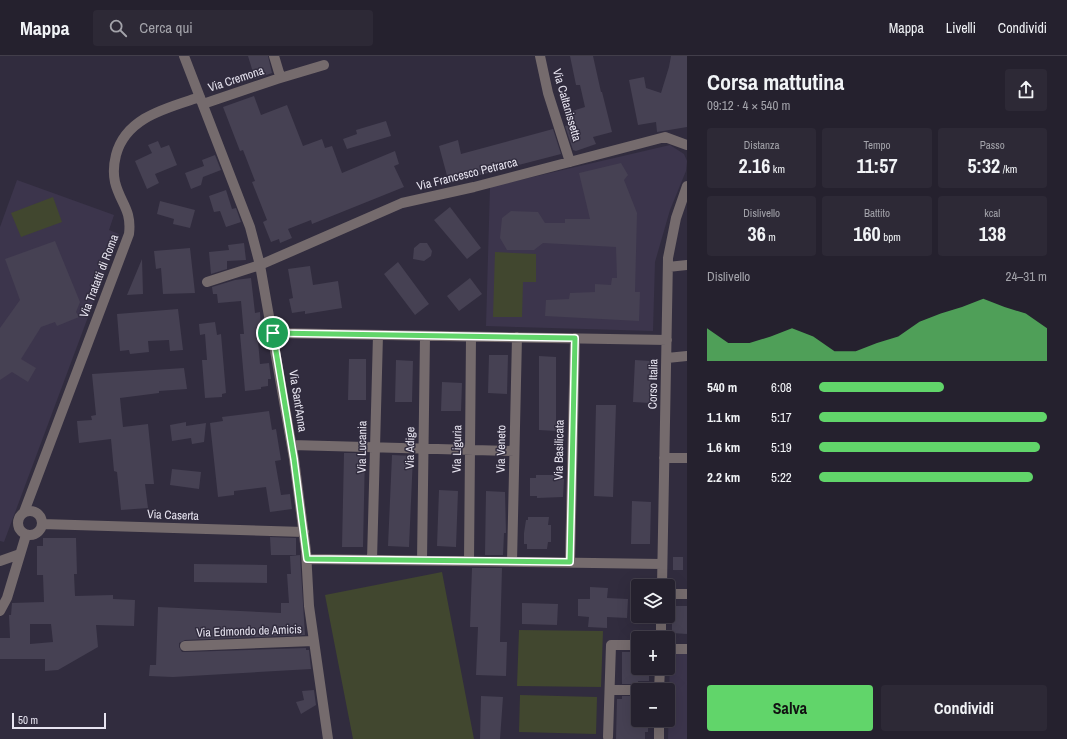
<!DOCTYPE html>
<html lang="it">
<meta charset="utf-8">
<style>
body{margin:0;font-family:"Archivo Narrow",sans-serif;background:#2d2936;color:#f1f3f6;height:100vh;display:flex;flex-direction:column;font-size:15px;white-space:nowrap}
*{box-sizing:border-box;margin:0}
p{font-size:13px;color:#a3a3aa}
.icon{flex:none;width:22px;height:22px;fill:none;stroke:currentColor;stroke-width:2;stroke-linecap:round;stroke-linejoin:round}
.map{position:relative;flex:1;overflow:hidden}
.panel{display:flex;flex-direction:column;background:#25212e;width:380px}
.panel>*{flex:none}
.controls{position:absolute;left:631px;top:523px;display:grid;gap:8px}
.controls a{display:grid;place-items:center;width:44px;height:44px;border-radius:4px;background:#25212e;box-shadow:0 4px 16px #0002,0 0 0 1px #423e4a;font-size:20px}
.scale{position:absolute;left:12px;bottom:10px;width:94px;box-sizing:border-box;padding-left:4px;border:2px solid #e7e4f0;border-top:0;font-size:11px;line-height:14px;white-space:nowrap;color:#e7e4f0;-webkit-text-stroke:3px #312c3e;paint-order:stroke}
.pin{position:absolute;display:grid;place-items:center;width:34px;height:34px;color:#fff;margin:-17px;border:2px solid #fff;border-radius:50%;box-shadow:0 1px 4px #0007}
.round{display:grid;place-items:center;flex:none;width:42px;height:42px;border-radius:4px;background:#2d2936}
.head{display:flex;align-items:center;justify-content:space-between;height:68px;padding:0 20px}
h1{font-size:22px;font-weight:700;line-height:30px}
.stats{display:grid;grid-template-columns:repeat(3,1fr);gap:6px;height:68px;padding:4px 20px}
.stats div{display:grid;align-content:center;border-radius:4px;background:#2d2936;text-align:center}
.stats b{font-size:20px;font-weight:700}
.stats small{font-size:11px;font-weight:400}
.stats p{font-size:11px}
.chart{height:112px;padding:8px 20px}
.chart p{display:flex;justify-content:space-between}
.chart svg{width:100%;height:72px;margin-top:4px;fill:#61d56a;opacity:.7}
.action{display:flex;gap:8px;margin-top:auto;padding:8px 20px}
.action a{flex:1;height:46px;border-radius:4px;background:#61d56a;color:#111;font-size:16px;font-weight:700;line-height:46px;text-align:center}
.action a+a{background:#2d2936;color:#f1f3f6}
ul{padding:0 20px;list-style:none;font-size:13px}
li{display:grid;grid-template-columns:64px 48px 1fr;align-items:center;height:30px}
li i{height:10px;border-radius:5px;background:#61d56a}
header{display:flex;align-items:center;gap:24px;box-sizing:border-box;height:56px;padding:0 20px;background:#25212e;border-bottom:1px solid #423e4a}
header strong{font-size:19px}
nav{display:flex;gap:22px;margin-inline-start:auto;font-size:14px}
.search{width:280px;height:36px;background:#2d2936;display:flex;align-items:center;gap:10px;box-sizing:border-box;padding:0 14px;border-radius:4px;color:#a3a3aa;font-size:15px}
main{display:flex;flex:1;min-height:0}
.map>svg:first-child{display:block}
.built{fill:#3c354c}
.green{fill:#41472f}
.building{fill:#464153;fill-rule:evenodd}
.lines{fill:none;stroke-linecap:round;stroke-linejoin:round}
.minor{stroke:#756b6d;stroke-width:10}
.route-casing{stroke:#fff;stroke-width:8}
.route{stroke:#61d56a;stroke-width:5}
.labels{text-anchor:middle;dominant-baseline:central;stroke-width:3;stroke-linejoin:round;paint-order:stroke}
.street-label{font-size:12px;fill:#e7e4f0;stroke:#312c3e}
</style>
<header>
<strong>Mappa</strong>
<div class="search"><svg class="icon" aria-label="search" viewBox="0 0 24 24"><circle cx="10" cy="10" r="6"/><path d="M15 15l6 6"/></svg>Cerca qui</div>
<nav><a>Mappa</a><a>Livelli</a><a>Condividi</a></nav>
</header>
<main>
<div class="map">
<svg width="687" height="683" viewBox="0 0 687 683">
<rect width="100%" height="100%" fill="#312c3e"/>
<path class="built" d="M670,89L684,98L687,105L686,115L670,154L655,206L653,275L486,270L490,131Z
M17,124L114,159L109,174L119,178L4,486L0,485V171Z
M670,597H687V683H668Z"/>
<path class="green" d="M53,141L62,166L21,181L11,157Z
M495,196L536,198V226H523L522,261H493Z
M442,516L474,683H353L325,539Z
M519,574L603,575L601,631L517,630Z
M520,639L597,641L596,678L519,676Z"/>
<path class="building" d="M248,0H268L272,17L255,23Z
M570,0H593L601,36H602L612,76L593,81L596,88L576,95L573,94L565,70L569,69L566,57L585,51L580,29H576Z
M671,0H687V71L657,76L656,66L638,69L629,24L644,21L646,32L661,37L669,11Z
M254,40L261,59L287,49L303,90L322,83L325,92L332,90L342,117L395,95L399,108L394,110L404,131L312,168L311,164L288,173L292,182L280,187L279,183L271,186L263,166L267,164L252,126L255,125L243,94L240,95L223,51Z
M386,65L391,80L347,93L343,83L357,78L356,74Z
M553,73L561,98L449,127L439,90L458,84L461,98Z
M158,85L161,92L169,89L177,109L155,118L159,127L147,133L135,105L152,97L148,89Z
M215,99L221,114L203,121L201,129L191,133L185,117L204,110L202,104Z
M621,107L628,119L624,124L637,157L635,236H640L639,265L545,260L546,244L569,243L570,237L595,236V228L611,229L612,222H617L616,191L543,187L534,194H507L500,182L502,162L511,155L538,156L545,167H565V163H590L579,117Z
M226,134L232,153L236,152L241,166L226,171L220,155L214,156L209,140Z
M160,145L195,154L190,172L173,168L174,163L157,158Z
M450,151L481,192L467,203L434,164Z
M55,185L80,246L76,256L79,261L57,270L55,266L41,271L21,303L36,312L28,326L12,316L0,324V272L20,244L5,203Z
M244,187L246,204L227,205V213L211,218L209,196L229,194L228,189Z
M420,187H427L432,195L431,200L424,205L413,203L414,192Z
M190,192L195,237L163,238L161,212L156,213L154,195Z
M142,203L143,238L127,239Z
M398,206L429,248L415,259L384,218Z
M310,210L313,229L338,225L342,252L305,258V255L292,257L289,243L293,242L288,213Z
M251,222L255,257L260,256L261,273H257L260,308L269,307L271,323H268V330L261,331V333L245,335L240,278H244L241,245L218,247L217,238H213L212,231L235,224Z
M470,222L482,238L459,255L447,240Z
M178,253L183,294L170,295L169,284L148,285L149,296L130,298L129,294L120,295L117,258Z
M215,266L217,279L221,278L226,337L222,338V341L205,342L202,304H207L205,278L200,279L199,268Z
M489,299H508L507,338L488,337Z
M539,300L556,301V375L539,374Z
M349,303H366V344H348Z
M396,304L413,305L412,346H395Z
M635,304L651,305L650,347L633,346Z
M184,312L187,333L159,335V337L120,342L123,371L148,368L154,428H145L148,452L121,454L117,416L114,415L111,383L79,387L77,365L92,364L91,360L96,359L92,318Z
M442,326L462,327L461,355H441Z
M596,349H616L613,441L594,440Z
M269,355L272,374L276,373L281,404L275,405L281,439L290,438L292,453L270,456L266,431L234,435V439L218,441L210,367L223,365L222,361Z
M186,366V370L206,367L204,386L192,388L191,382L172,385L170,369Z
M344,397H365L363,491H342Z
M392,399L413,400L409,491L388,490Z
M172,413L201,416L199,433L170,429Z
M536,419H559V423H564L563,441L537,442V440H530V422H536Z
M439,434L458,435L456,491L437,490Z
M486,435L505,436L506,477H504L503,499H485Z
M632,445L651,446L650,488H631Z
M528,461H549L548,469H551V486H548L547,493H527V488H524V477L526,464H528Z
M270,481L296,482V499H271Z
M43,482H76L77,518H74L75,540L113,539V543L135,544L134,570L96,569L98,591L58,614L45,615V603H0V582H10L9,559H11L12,547L44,546L43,519H37V490H43ZM30,568H51L53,586L30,588Z
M300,499L305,579L185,584L179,587V591L182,596H185L306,592V594H309L311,613L173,621L149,620L150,609H156L158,551L281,557V547H289L287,518H291L290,500Z
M673,501H683V514H673Z
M194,508L267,509V527L194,526Z
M472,512H502L500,586H507L506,620L476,619L478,571H470Z
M590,531L608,532L607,542L628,543L627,562L607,561V572L588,571L589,561L578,560V543H590Z
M522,547L558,548L557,569L522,568Z
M672,550H687V578L672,577Z
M622,596H638V612H649V625H638V628H622Z
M314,634L316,649L301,658L296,646L304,644L302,635Z
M481,640L503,641L500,683H480Z
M622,640H638V664H648V676H645V683H616L617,643H622Z"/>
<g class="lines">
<path class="minor" d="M184,0L250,171L260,209L294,403L306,495L309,550L328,683
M540,0L548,37L570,106
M277,23L324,9
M203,48L277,23L280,20L274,0
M668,211L687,209
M207,226L260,209L402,147L474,131L665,81L687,89
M273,277L667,284
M667,302L687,300
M292,389L514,395
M664,402H687
M18 467a12 12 0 1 1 24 0a12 12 0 1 1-24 0Z
M24,456L129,178C132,153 120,147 115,126C113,117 114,107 116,99C126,61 167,52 200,41
M42,468L304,476
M307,503L662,508
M372,504L378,279
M0,505L20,498
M422,505L425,280
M469,505L471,281
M512,506L517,281
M570,506L575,282
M662,530L668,202L676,162L687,130
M668,538H687
M0,555L7,542L26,479
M661,582V560
M185,590L314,585
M668,593H687
M610,634H638
M659,634L660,612
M608,681L611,589H638
M659,683V664"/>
</g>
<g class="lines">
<g class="route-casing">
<path id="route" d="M273,277L575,282L570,506L307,503L294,403Z"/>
</g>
<use href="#route" class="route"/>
</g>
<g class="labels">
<g class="street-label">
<text transform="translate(236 23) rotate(-18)">Via Cremona</text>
<text transform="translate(567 49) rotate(74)">Via Caltanissetta</text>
<text transform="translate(467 118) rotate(-14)">Via Francesco Petrarca</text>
<text transform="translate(99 220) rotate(-69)">Via Tratatti di Roma</text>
<text transform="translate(653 328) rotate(-89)">Corso Italia</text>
<text transform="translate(298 345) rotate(81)">Via Sant'Anna</text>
<text transform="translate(362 391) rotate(-89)">Via Lucania</text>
<text transform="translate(410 392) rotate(-89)">Via Adige</text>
<text transform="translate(457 393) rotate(-89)">Via Liguria</text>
<text transform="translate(501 393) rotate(-89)">Via Veneto</text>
<text transform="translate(559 394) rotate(-89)">Via Basilicata</text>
<text transform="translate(173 459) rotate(2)">Via Caserta</text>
<text transform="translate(249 575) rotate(-2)">Via Edmondo de Amicis</text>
</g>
</g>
</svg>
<div class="controls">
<a><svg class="icon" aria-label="layers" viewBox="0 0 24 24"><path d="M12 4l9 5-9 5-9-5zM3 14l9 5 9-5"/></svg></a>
<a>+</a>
<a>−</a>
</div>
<div class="scale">50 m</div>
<div class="pin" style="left:273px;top:277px;background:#1e9e55"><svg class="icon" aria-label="arrive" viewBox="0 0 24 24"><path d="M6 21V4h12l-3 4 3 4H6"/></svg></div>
</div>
<section class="panel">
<div class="head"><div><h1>Corsa mattutina</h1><p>09:12 · 4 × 540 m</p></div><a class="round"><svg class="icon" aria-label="share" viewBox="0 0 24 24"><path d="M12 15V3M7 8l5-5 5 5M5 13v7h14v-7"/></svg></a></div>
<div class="stats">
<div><p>Distanza</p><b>2.16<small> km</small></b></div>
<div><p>Tempo</p><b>11:57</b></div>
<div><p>Passo</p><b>5:32<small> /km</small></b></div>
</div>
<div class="stats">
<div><p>Dislivello</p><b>36<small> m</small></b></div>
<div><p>Battito</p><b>160<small> bpm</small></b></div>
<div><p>kcal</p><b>138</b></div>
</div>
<div class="chart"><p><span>Dislivello</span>24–31 m</p>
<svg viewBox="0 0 160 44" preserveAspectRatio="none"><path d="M0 44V24L10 33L20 33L30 29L40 24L50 29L60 38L70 38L80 33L90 29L100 20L110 15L120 11L130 6L140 11L150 15L160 24V44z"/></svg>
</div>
<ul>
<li><b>540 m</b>6:08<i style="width:55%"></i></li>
<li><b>1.1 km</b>5:17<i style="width:100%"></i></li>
<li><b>1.6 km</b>5:19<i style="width:97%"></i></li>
<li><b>2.2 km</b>5:22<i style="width:94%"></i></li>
</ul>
<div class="action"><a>Salva</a><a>Condividi</a></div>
</section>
</main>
